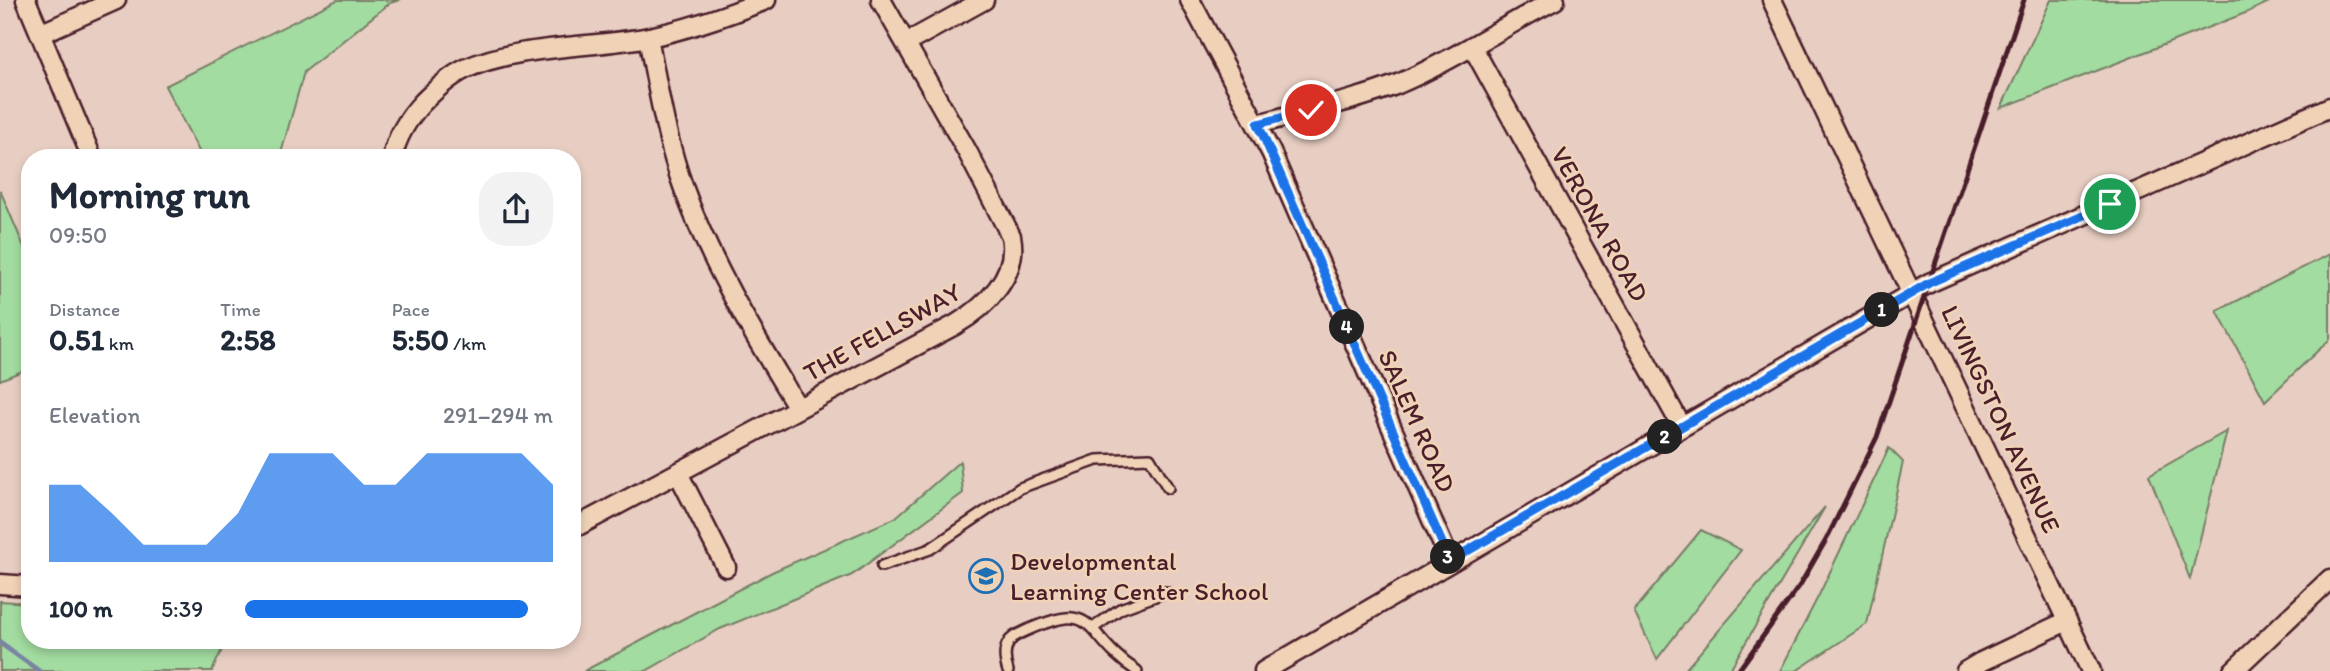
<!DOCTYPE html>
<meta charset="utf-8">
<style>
body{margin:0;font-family:Itim,sans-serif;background:#f2f2f3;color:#1f2937;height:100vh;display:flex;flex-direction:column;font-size:26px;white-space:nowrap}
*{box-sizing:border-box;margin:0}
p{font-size:23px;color:#747a83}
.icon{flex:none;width:38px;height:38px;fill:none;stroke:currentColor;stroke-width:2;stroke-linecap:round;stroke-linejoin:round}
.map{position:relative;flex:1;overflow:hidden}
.sheet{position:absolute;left:21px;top:149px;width:560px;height:500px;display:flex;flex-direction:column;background:#fff;border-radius:28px;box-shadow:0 4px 10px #0003}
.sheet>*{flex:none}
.pin{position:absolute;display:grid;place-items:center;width:60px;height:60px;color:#fff;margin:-30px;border:4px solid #fff;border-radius:50%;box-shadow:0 2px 7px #0007}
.km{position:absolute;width:35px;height:35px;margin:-18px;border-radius:50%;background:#222;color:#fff;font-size:19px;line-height:35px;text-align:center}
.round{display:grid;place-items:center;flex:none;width:74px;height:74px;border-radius:28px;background:#f2f2f3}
.overview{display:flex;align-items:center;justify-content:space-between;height:119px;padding:0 28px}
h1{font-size:38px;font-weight:800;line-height:52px}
.metrics{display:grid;grid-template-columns:repeat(3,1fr);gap:10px;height:119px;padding:7px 28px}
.metrics div{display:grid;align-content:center}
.metrics b{font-size:30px;font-weight:800}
.metrics small{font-size:19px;font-weight:400}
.metrics p{font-size:19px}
.chart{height:196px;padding:14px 28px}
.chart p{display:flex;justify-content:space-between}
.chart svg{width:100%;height:126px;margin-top:7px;fill:#1a73e8;opacity:.7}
ul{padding:0 28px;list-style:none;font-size:23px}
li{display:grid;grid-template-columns:112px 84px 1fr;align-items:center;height:52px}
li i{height:18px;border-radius:9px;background:#1a73e8}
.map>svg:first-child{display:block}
.green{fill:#a3dca1;stroke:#767e66;stroke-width:2}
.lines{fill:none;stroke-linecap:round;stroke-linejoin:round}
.stream{stroke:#7984a3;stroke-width:5}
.lane-casing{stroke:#4a1f2b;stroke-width:14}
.street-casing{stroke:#4a1f2b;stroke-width:23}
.lane{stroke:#f0d3b7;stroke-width:9}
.street{stroke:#f0d3b7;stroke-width:18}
.rail{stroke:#4a1f2b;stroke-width:5}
.route-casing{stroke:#fff;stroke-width:14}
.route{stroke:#1a73e8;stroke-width:9}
.labels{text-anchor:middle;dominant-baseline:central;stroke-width:5;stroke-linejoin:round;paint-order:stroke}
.street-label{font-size:26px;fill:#4a1f2b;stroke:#f0d3b7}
.poi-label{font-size:26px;fill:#4a1f2b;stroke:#f0d3b7;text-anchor:start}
</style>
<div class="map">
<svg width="2330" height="671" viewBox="0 0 2330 671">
<rect width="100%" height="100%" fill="#e8cec2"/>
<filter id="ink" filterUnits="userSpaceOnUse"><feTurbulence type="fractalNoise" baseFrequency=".0143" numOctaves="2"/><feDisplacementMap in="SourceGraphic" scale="14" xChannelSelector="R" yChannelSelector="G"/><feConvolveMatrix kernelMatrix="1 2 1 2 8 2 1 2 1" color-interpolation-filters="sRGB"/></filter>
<g filter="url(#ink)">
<path class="green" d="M337,0H400L390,3L304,72L280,157H202L165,86Z
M2051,0H2273L2248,12L2001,108Z
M0,190L30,261V368L0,380Z
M2330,254V339L2265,401L2217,311Z
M2227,431L2190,579L2149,475Z
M1889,448L1903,462L1867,624L1796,671H1780L1819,595Z
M960,461L963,493L852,575L720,629L646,671H584L772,572L895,518Z
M1825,507L1729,671H1684Z
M1701,530L1741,550L1657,659L1634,611Z
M0,601L30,603V640L226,641L212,671H0Z"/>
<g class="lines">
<path class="stream" d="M0,643L39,671"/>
<g class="lane-casing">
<path id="lane" d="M882,566L930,549L1020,488L1097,460L1150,458L1168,488
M1093,628L1120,609L1166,592
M1008,671C1003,656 1003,641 1019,634C1102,595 1079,634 1137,671"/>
</g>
<g class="street-casing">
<path id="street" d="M26,0L92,158
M1190,0L1271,152L1450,561
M1772,0L2091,671
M40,34L116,0
M648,37C658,88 666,140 684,189C712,267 756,338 798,408
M906,43L984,0
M1472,46L1682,427
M1258,124C1304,111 1353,102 1398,84C1452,61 1502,27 1555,0
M392,158C397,136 408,118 423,102C435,90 449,77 465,69C518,45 591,48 649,37C689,29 728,15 766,0
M678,473L726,567
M572,529L955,325C986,307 1019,275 1011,236L967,151L881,0
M0,584L30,586
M1264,671L1929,283L2330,107
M1966,671L1981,662L2067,621
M2233,671L2330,579"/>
</g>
<use href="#lane" class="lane"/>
<use href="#street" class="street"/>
<path class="rail" d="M1738,671L1800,585L1826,540L1877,437L2024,0"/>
</g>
</g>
<g class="lines" filter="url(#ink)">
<g class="route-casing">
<path id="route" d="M1311,110L1258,124L1450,561L1929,283L2110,204"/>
</g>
<use href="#route" class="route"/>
</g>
<defs>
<g id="school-ring" transform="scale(1.75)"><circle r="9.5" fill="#f0d3b7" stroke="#1f6fb2" stroke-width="1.5"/><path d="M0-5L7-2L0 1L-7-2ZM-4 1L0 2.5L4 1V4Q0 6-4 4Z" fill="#1f6fb2"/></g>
</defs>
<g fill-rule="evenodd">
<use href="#school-ring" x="986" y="576"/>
</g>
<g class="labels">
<g class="street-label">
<text transform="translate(1600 224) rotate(61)">VERONA ROAD</text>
<text transform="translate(882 332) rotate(-29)">THE FELLSWAY</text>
<text transform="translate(2001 419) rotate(65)">LIVINGSTON AVENUE</text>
<text transform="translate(1417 421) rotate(66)">SALEM ROAD</text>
</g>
<g class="poi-label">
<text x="1010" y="561">Developmental<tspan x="1010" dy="30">Learning Center School</tspan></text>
</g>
</g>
</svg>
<div class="pin" style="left:2110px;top:204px;background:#1e9e55"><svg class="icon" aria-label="arrive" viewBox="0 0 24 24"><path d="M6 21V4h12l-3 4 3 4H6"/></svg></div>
<div class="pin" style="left:1311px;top:110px;background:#d93025"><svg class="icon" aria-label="check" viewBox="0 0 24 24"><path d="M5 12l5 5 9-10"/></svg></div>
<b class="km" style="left:1882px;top:310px">1</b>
<b class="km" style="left:1665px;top:437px">2</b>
<b class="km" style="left:1448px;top:557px">3</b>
<b class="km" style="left:1347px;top:327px">4</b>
<section class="sheet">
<div class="overview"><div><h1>Morning run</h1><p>09:50</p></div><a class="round"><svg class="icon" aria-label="share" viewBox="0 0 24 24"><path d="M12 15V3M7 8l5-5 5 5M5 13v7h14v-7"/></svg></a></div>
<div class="metrics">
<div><p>Distance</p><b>0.51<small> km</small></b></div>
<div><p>Time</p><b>2:58</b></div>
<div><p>Pace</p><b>5:50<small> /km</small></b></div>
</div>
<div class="chart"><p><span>Elevation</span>291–294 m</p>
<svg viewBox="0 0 160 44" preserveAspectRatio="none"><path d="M0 44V17L10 17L20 27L30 38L40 38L50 38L60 27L70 6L80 6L90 6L100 17L110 17L120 6L130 6L140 6L150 6L160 17V44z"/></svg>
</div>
<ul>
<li><b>100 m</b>5:39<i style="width:92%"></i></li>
</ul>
</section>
</div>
